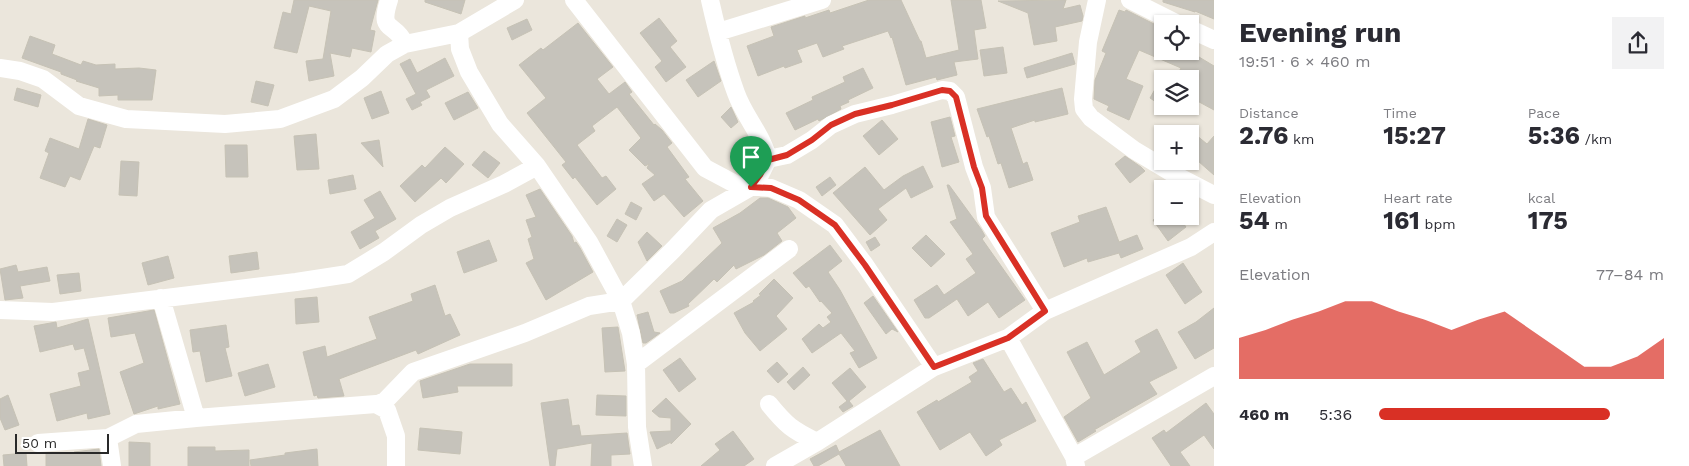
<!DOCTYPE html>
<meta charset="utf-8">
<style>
body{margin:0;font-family:"Work Sans",sans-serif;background:#f2f2f3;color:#2b2b33;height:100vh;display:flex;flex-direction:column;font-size:19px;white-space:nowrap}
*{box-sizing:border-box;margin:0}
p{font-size:16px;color:#7c7c81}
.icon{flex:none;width:28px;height:28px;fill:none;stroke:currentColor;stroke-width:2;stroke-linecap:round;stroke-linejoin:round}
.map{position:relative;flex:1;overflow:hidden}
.side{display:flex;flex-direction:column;background:#fff;width:475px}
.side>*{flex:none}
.tools{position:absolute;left:1154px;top:15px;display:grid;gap:10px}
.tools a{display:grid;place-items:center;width:45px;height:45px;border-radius:0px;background:#fff;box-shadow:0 1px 4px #0004;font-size:25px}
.scale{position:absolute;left:15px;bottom:12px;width:94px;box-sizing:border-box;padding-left:5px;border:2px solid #292929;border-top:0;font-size:14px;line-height:18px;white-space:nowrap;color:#292929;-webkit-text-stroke:4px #fff;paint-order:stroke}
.pin{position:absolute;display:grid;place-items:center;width:42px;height:42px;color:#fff;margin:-51px -21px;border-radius:50% 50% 50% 0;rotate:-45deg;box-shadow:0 0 5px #0007}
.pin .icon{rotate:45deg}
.round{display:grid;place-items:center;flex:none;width:52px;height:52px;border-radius:0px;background:#f2f2f3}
.overview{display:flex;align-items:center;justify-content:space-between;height:85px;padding:0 25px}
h1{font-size:28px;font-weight:700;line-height:38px}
.stats{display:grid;grid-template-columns:repeat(3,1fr);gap:8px;height:85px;padding:5px 25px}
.stats div{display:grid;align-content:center}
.stats b{font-size:25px;font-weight:700}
.stats small{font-size:14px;font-weight:400}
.stats p{font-size:14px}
.chart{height:140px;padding:10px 25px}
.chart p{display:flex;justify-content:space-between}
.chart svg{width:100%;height:90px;margin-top:5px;fill:#d93025;opacity:.7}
ul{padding:0 25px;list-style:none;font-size:16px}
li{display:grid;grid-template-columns:80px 60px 1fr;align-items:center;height:38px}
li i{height:12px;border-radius:6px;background:#d93025}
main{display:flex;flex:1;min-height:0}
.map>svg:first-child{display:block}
.building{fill:#c6c3bb;stroke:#c6c2b5}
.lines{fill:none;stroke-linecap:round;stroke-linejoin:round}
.minor{stroke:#fff;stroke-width:18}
.route-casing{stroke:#fff;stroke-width:10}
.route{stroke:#d93025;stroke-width:6}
</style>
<main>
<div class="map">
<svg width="1214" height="466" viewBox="0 0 1214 466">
<rect width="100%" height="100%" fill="#ebe6dc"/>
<path class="building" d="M294,0H378L370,30L375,31L371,52L352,48L350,57L330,53L334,76L309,81L306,61L323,59L331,11L309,6L297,53L274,48L283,12L291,14Z
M425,0H465L461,14L425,2Z
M869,0H901L920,41H921L926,58L959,50L951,0H981L986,28L974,30L978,59L954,62L957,75L937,80L936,77L906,85L892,37L891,38L888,31L842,46L844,49L823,57L817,43L797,50L802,62L785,68L784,66L758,76L747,46L774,36L771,27L805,16V18L829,10L830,13Z
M1066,0L1063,9L1080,5L1083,16L1082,21L1055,27L1057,41L1034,45L1028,13L998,1Z
M1163,0H1214V19L1195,11V12L1163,2Z
M1119,10L1125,12L1126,10L1162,28V51H1189L1214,66V110L1190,97V79H1175L1181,68L1139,50L1126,79L1143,86L1129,120L1107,110L1109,106L1094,99L1095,80L1106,53L1102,51Z
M659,18L677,41L670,47L686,67L666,82L655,67L662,61L640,33Z
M527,19L532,30L512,40L507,28Z
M578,23L613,67L597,79L609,94L625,82L632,92L629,94L654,125L655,124L662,130L672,143L667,147L689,177L685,179L703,201L684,217L664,194L654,201L642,184L655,175L647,168L649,164L645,166L629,150L641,138L617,107L592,126L595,131L577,145L602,178L606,176L616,189L597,205L575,177L573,179L562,165L566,162L527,113L546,98L519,65L541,48L543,50Z
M30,36L55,45L52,54L81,65L83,61L96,65L115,64V69L139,68L156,70L152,100H118V95L99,96V88L76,81L77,80L61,74V72L22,58Z
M1003,47L1007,73L984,76L980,50Z
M1072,53L1075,64L1027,78L1024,68Z
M445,58L454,76L426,90L430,97L420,102L422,105L412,110L406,99L416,94L400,64L410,59L417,73Z
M714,61L721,81L698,97L686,80Z
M863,68L873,88L848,100L849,102L840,106L841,109L819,121L818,119L795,130L786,113L813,100L812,97L845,82L843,77Z
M1162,77V106L1150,98Z
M256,81L274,85L268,106L251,102Z
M17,88L41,95L38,107L14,100Z
M1062,88L1068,114L1035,122V120L1011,128L1023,164L1027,162L1033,180L1009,188L1001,163L998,164L989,136L987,137L977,109Z
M381,91L389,113L372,119L364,98Z
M468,92L478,108L454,120L445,103Z
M731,107L738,122L731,128L721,117Z
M950,117L955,136L951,137L959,162L942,167L931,122Z
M88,119L107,125L100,148L94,146L80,180L70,176L65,187L40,178L49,153L45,151L50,138L79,149Z
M882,120L898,139L879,155L863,136Z
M1190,130L1207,144L1214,136V175L1190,154Z
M316,134L319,169L297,170L294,136Z
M379,140L383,167L361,143Z
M225,145H247L248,177H226Z
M445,147L464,164L446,183L441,178L415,202L400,186L422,165L425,168Z
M484,151L500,163L488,178L472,165Z
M1125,156L1141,167L1145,171L1130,183L1115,164Z
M121,161L139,162L137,196L119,195Z
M923,166L933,187L911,198L906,188L878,209L887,220L870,235L833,193L865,167L884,190L903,176Z
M353,175L356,189L330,194L328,180Z
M830,177L836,185L822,196L816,187Z
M947,185H949L981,229L985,236L982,239L1025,300L999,318L988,302L968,316L957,299L929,318H925L914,300L937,285L944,295L976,273L966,259L973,254L950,222L957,219Z
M540,189L572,236L574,243L576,242L580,248L593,272L546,300L526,263L534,259L528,239L532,237L526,220L536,217L526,195Z
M380,191L396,219L375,231L379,238L360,249L351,232L375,218L364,200Z
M760,198H768L788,207L796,218L777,233L782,241L764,255L736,269L734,265L717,282L714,279L688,304L689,306L674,313H670L660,291L682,281L722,243L713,228L740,213Z
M631,202L642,208L636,220L625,214Z
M1106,207L1119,242L1137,235L1143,249L1121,258L1119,253L1088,262L1087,258L1064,267L1051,233L1080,222L1078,216Z
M1159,216H1178L1186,227L1168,241L1153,220Z
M617,219L627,225L617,242L607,236Z
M647,232L662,246L647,261L638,242Z
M926,235L945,254L931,267L912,248Z
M875,237L880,245L871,251L866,242Z
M489,240L497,261L464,273L457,252Z
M830,245L842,261L828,272L840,290L877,358L859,368L850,353L855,351L841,333L812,353L802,339L819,324L823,328L831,322L827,317L832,313L821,301L820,302L809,286L806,288L793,273Z
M257,252L259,269L231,273L229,256Z
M168,256L174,278L148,285L142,263Z
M1183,263L1202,292L1185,304L1166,275Z
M16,265L18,272L47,267L50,281L20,286L23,298L5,300L0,269Z
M79,273L81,291L60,294L57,275Z
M774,279L793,298L776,316L787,329L760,351L745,333L734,313L754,302L753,301L761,295L759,294Z
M435,285L445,316L450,314L460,335L418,354L416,350L339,379L344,396L318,398L317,395L314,396L303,352L325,346L327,357L377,339L369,317L413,301L411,294Z
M873,296L898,332L892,329L886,334L864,303Z
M317,297L319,322L296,324L295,299Z
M1214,308V348L1195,359L1178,332L1196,322Z
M154,310L180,404L158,409V406L134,414L120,372L144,363L135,333L111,337L108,318Z
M648,312L654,332L660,333L646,343H643L637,315Z
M88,319L110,414L88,419L87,413L57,421L50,394L81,386L78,373L90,370L84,348L75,350L73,344L40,352L34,326L56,322L57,328Z
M226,325L229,347L225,348L232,376L206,382L200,351L193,352L190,330Z
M618,327L625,371L605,372L602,328Z
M1157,329L1177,368L1149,382L1157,394L1094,430L1096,431L1078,442L1064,417L1091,398L1067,352L1087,342L1104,375L1141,352L1135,341Z
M680,358L696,379L679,392L663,370Z
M983,359L1004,392L1011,388L1022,405L1026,402L1036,421L999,440L1002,445L986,456L970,432L940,450L917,412L937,400L938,402L972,382L969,377L978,371L973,363Z
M777,362L788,374L778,383L767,371Z
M268,364L275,387L245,396L238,373Z
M470,364H512V386H457L458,392L423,398L420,381Z
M803,367L810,375L794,390L787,382Z
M850,368L866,387L849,401L853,406L843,412L839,407L847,401L832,383Z
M8,395L19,425L5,430L0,418V399Z
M597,395L626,396V416L596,415Z
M666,398L691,424L671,444V442L657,449L650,432L671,431V418L659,417L652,411Z
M568,399L572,426L579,425L581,436L627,433L630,454L611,455V466H591L592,443L557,449L555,466H550L541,403Z
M1206,403L1214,414V449L1204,435L1180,452L1190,466H1171L1152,438L1164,430L1166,433Z
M420,428L462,432L460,454L418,450Z
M880,430L900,466H846L839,454L818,466H814L810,459L836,445L839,452Z
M733,431L754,459L744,466H701L720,450L715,444Z
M129,442L150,443V466H129Z
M188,447H215V451L249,450V466H188Z
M99,449L101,466H46V453L74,454V452Z
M317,449L318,466H251L250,460L285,455V453Z
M26,453L27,466H4L3,455Z"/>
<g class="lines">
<path class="minor" d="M389,0C378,34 395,21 405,44
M574,0L705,168L737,185L771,188L799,200L835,225L865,265L934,367
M710,0C717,31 725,63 736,93C744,116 763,136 768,159
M1097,0L1088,42L1083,99L1084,109L1091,118L1134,150L1179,177L1214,195
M1130,0L1178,24
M1190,29L1214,40
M718,32L822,0
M459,33L460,49L469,72L500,124L537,166L589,242L621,301L631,333L636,364L637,427L643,466
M0,68L20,71L43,79L79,106L126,119L225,124L280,119L334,99L362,78L387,54L405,44L459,33L515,0
M0,310L53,312L296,282L348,274L384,252L421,225L450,208L504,184L537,166
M1008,338L1074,457L1076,466
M636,364L789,249
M378,404L385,401L413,372L525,333L589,306L621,301L673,250L711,210L751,187L760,175L768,159L787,155L812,140L831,125L855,114L892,105L942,90L950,91L956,97L974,167L982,188L986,217L1045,311
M769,404C786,425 792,430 817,442
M196,418L376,404L387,410L396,436V466
M108,438L112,466
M38,443L108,438L136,424L196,418L161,298
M1074,457L1214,376
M775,466L817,442L934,367L1008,338L1045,311L1191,247L1214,232"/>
</g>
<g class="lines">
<g class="route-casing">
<path id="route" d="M942,90L950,91L956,97L974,167L982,188L986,216L1045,311L1008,338L934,367L865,265L835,225L799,200L771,188L751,187L760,175L768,160L787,155L812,140L831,125L855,114L892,105Z"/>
</g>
<use href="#route" class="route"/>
</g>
</svg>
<div class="tools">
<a><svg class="icon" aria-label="locate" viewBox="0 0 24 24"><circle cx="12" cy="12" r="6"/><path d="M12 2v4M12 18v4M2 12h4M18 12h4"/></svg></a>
<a><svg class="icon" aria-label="layers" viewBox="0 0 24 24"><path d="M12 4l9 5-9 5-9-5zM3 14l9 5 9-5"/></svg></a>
<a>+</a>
<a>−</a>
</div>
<div class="scale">50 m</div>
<div class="pin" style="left:751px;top:187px;background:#1e9e55"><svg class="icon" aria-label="arrive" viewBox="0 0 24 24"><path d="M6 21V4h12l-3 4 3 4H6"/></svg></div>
</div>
<section class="side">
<div class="overview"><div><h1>Evening run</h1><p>19:51 · 6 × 460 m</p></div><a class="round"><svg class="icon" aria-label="share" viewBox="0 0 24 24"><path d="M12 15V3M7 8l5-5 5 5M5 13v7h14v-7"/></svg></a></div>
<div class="stats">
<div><p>Distance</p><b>2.76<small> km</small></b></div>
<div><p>Time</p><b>15:27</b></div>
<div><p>Pace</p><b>5:36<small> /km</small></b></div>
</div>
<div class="stats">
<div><p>Elevation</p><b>54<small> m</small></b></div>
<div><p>Heart rate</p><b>161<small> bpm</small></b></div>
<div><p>kcal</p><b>175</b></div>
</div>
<div class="chart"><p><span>Elevation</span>77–84 m</p>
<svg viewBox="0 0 160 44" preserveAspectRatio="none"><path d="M0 44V24L10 20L20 15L30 11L40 6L50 6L60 11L70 15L80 20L90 15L100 11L110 20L120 29L130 38L140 38L150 33L160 24V44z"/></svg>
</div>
<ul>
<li><b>460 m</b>5:36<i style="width:81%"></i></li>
</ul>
</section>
</main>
